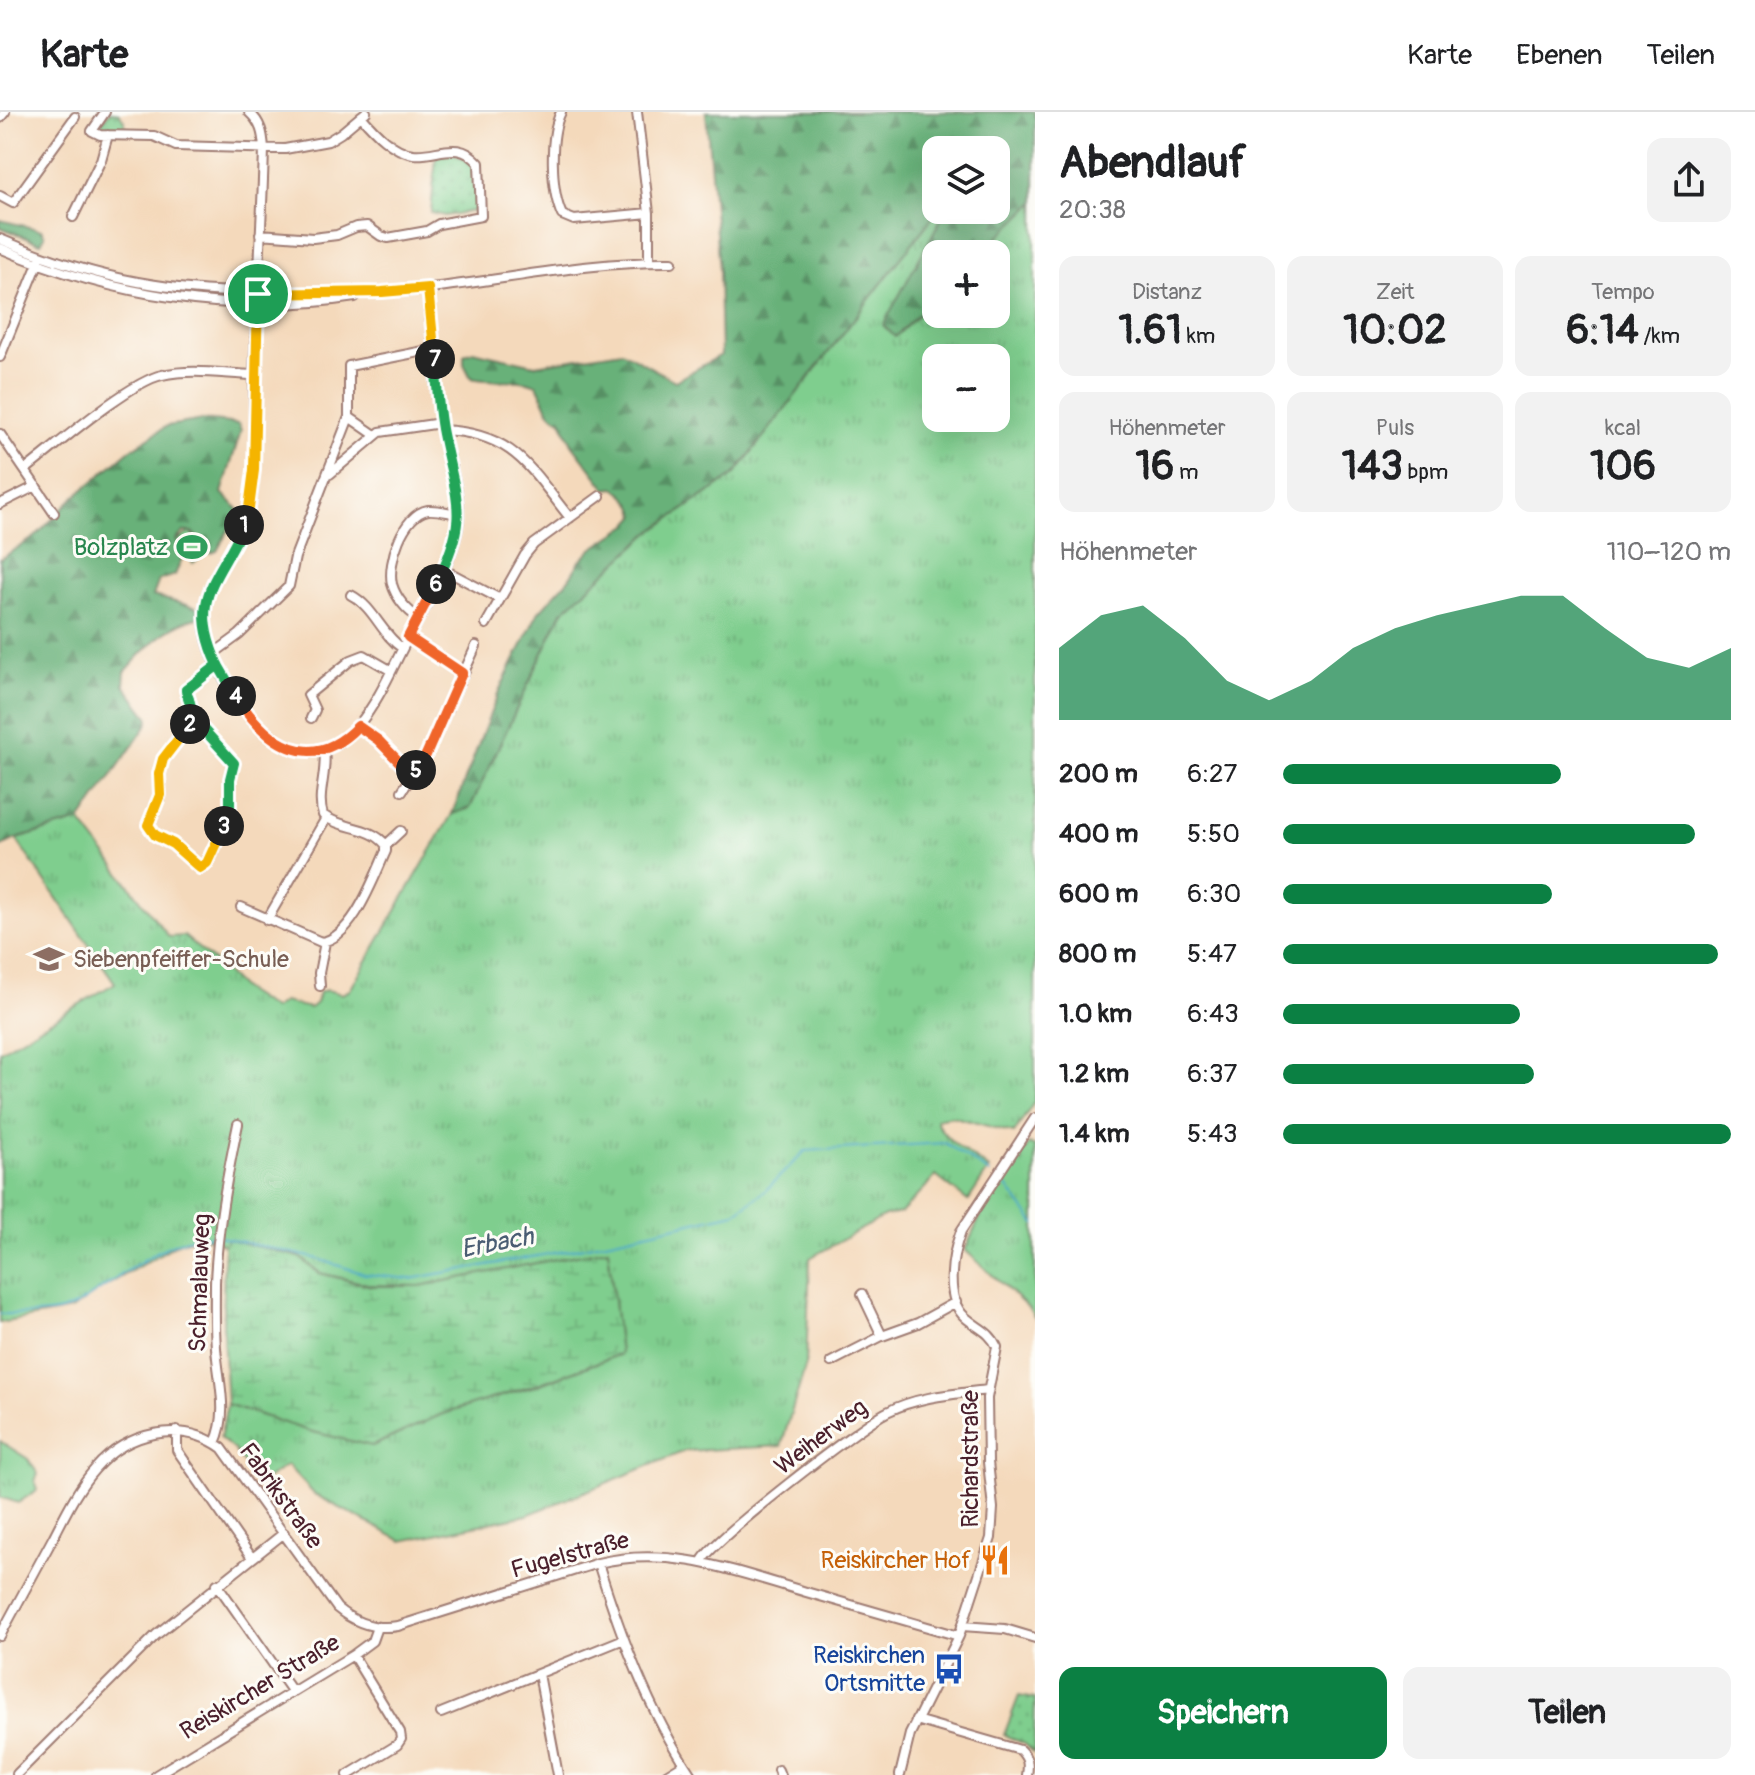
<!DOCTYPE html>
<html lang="de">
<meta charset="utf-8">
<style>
body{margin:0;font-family:Pangolin,sans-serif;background:#f2f2f2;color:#202124;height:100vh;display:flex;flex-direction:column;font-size:30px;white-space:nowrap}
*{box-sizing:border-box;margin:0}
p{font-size:26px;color:#757577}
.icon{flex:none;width:44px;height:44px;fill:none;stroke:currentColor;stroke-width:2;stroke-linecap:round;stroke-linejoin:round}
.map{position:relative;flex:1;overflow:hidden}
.sheet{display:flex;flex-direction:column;background:#fff;width:720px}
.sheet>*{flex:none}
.buttons{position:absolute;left:922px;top:24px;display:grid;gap:16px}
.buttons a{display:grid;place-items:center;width:88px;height:88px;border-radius:16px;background:#fff;box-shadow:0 8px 32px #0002;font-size:40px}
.pin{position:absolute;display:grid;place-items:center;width:68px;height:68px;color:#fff;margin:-34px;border:4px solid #fff;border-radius:50%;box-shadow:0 2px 8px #0007}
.km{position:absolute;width:40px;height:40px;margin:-20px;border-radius:50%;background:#222;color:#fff;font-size:22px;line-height:40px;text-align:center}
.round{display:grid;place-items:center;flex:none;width:84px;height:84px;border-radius:16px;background:#f2f2f2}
.overview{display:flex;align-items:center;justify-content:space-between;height:136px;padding:0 24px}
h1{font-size:44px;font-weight:800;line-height:60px}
.stats{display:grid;grid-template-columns:repeat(3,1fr);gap:12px;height:136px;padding:8px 24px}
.stats div{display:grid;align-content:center;border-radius:16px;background:#f2f2f2;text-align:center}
.stats b{font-size:40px;font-weight:800}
.stats small{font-size:22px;font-weight:400}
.stats p{font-size:22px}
.chart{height:224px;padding:16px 24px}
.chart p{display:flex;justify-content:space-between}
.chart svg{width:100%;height:144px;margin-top:8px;fill:#0b8043;opacity:.7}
.button{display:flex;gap:16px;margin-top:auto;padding:16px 24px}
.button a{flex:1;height:92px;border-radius:16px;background:#0b8043;color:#fff;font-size:32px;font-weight:800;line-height:92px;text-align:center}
.button a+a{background:#f2f2f2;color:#202124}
ul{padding:0 24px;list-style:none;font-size:26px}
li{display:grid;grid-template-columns:128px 96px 1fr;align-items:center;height:60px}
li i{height:20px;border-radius:10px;background:#0b8043}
header{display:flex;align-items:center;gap:48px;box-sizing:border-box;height:112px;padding:0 40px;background:#fff;border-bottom:2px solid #e0e0e0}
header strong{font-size:38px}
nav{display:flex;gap:44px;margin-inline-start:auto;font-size:28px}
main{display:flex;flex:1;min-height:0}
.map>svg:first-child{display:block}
.grass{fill:url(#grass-tufts);stroke:#64765c;stroke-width:2;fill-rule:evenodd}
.forest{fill:url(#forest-firs);stroke:#586852;stroke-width:2}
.wetland{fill:url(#wetland-marsh);stroke:#64765c;stroke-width:2}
.park{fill:url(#park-dots);stroke:#64765c;stroke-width:2}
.pitch{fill:#7fce8e;stroke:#64765c;stroke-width:2}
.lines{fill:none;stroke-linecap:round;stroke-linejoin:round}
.stream{stroke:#4ba9ca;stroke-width:2}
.minor-casing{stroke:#9f7c73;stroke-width:12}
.minor{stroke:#fff;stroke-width:8}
.split-1-casing{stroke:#fff;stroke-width:16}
.split-2-casing{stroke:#fff;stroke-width:16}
.split-3-casing{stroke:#fff;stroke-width:16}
.split-4-casing{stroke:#fff;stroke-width:16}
.split-5-casing{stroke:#fff;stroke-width:16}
.split-6-casing{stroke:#fff;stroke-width:16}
.split-7-casing{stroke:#fff;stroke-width:16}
.split-8-casing{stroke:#fff;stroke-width:16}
.split-1{stroke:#f5b400;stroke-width:10}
.split-2{stroke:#22a559;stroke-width:10}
.split-3{stroke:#f5b400;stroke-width:10}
.split-4{stroke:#22a559;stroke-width:10}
.split-5{stroke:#f0652b;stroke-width:10}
.split-6{stroke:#f0652b;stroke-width:10}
.split-7{stroke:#22a559;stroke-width:10}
.split-8{stroke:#f5b400;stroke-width:10}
.labels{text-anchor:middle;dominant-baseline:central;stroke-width:6;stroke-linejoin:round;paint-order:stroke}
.leisure-label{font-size:24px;fill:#27864d;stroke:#fdfcf7;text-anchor:end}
.education-label{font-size:24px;fill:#785e54;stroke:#fdfcf7;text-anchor:start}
.street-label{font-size:24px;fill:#4a1f2b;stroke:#fdfcf7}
.food-label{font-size:24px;fill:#c56008;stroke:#fdfcf7;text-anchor:end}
.transit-label{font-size:24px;fill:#164399;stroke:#fdfcf7;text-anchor:end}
.water-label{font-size:26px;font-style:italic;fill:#4a5d73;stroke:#fdfcf7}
</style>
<header>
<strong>Karte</strong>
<nav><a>Karte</a><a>Ebenen</a><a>Teilen</a></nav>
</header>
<main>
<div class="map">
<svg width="1035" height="1663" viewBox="0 0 1035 1663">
<defs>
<pattern id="grass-tufts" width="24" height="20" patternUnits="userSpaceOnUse" patternTransform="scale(2)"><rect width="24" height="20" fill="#7fce8e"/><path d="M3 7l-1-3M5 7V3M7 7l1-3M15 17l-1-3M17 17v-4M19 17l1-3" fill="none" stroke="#6fb07b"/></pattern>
<pattern id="forest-firs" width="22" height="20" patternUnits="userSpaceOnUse" patternTransform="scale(2)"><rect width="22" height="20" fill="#67b179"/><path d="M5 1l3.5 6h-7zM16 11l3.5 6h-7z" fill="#578f63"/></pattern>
<pattern id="wetland-marsh" width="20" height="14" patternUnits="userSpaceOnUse" patternTransform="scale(2)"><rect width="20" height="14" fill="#7fce8e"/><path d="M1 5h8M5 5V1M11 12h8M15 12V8" fill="none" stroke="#6fb07b"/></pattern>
<pattern id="park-dots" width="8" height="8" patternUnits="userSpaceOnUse" patternTransform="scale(2)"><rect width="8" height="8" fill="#7fce8e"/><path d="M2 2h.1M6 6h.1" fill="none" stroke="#6fb07b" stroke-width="1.8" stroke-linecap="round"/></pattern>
</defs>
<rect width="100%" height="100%" fill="#fdfcf7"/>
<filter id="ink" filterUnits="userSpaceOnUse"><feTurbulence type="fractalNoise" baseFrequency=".0125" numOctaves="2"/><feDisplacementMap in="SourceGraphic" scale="16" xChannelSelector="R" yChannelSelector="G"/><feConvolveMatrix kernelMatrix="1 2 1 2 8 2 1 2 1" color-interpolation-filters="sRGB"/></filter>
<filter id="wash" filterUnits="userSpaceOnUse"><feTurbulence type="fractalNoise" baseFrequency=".006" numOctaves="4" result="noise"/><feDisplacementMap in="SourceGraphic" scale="32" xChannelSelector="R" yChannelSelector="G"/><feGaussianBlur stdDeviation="1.8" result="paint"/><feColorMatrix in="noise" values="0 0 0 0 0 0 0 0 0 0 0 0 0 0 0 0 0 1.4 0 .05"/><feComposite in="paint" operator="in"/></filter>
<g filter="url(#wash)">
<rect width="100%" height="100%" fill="#f4d9bb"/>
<path class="grass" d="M1035,90V989L1014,1021L951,1004L936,1007C939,1025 974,1045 989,1057L968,1089L936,1064L901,1101L885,1104L810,1146L806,1252L781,1334L685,1339L527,1403L402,1429L314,1382L287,1353L259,1372L234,1338L220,1326L227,1292L309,1319L373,1334L442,1302L535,1274L620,1242L608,1137L420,1174L372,1173L320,1161L300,1145L228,1127L224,1133L203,1124L180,1130L101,1177L71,1198L0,1211V939L115,871L16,727L80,709L169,825L184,824L217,852L242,877L273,897L283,890L310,896L316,891L319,880L327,878L342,882L350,878L452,702L470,696L562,500L648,422L734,363L938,98H946L884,214L896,224L936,185V202H996V142H981ZM936,246H996V306H936Z
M1029,1032L1035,1035V1206L1028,1196L965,1138L981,1103Z
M0,1329L28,1347L38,1362L35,1369L37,1378L18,1391L0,1385Z"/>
<path class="forest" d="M706,0H1035V90L981,142H936V185L895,225L883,213L946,98H996V38H936V98H938L734,363L648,422L562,500L470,696L452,702L499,579L538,501L569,467L580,449L592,437L628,413L636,404C634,390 625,384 615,376L606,377L572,332L561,308C545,301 545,287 537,273C515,264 493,272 471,266L464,252V243L473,239L535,253L622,239L675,269L721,243L719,158Z
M0,108L42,118L45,124L41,131L37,130L0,115Z
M203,308L238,312L241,318L222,381L239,398L217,439L211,441L192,420H184L176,428L184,442L175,463L159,468L153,484L198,496L199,506C170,509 143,539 125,560L124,573L149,606L147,613L80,709L16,727L0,735V447L35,425L72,387L130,338L167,314Z"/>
<path class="wetland" d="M228,1127L299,1145L319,1161L372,1174H420L608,1137L620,1242L535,1273L442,1302L372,1334L309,1319L227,1292L223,1222L224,1133Z"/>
<path class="park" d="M110,0L119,1L125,10V19H103L100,12Z
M447,39L474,51L477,94L474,99L445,104L431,101L436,45Z
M1019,1584L1035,1587L1034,1641L1025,1632L1004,1623Z"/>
<path class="pitch" d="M190,420L207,440L193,451L177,429Z"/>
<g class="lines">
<path class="stream" d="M1006,1073L1035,1112
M220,1125L315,1146L365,1162L410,1167L570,1138L735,1101L765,1079L805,1039L945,1031L990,1061
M0,1202C20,1202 56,1204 73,1195C112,1174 168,1119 214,1124"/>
</g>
</g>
<g filter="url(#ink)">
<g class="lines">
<g class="minor-casing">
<path id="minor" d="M105,0L92,19L100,23L154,24L176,34L285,37L328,29L341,21L366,0
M249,0C261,11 263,21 264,37C262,112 257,186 254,260C253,304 258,349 250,393C240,442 192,471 207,527C214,555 233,583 251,605C264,620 281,634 300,638C356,650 385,569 406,530C425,495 451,455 458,415C463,383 448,351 443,320C433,274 433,224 428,176
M561,0C549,25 551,79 562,103L574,108L649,101
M637,0L649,101V150
M0,6L5,0
M0,84L13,91L75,5
M73,105L101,48L108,23
M260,122L313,126L337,123L356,115L367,114L381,124L388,126L427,119L439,112L481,104L479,51C457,26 437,45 413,42C392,39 374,19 361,4
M0,127C111,175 195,183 315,181C353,180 392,181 430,176C510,167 591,149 672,150
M0,136C110,184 236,204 355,185
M0,245L39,149
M349,305L375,323
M442,318C514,321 529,355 570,406
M0,322L54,401
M25,358C55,335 129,270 162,263C191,256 224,262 254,263
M330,362L380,320L441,311
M0,392L36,374
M443,457L500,487
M351,483C374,495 381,522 402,536
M419,506C407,499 396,486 392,472C387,451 403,402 428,398C438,397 449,401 459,402
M486,512L525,443L534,432L600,384
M408,525L462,561
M213,542L239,523L289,474L295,445L349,305V254L434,237
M311,606L315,598L308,583L351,548L364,543L390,558
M195,608L184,618L163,647L159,662L160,683L148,713L155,723L173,732L200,756L207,751L230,701V667L234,651L195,608L186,578L218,553
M358,614L378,628L411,662
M402,679L426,643L476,534
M386,733L401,719
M241,795L321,830C353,826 374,765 386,739V733C370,713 342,718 323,703C316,683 328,660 324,638
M267,808L326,706
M320,874L319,861L325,830
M862,1182L882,1224
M831,1250L882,1224L918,1211L956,1190
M177,1319V1338L252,1446
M215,1331C228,1303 220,1275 217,1246C214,1222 215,1196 215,1171C217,1117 227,1065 238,1012
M702,1449C711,1429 861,1313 887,1300C918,1284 954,1282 988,1278
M598,1451C621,1524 648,1598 691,1663
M217,1472L292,1579
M962,1514L1005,1517L1035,1526
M0,1524C18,1491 35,1459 53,1426C65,1403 77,1377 95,1357C127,1320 181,1307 222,1336L337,1496C355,1511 375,1518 398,1514L598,1451C670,1433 737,1460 806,1480C857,1495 908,1509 959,1524
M539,1562L558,1663
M441,1601L624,1527
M916,1608L1020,1638C1028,1646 1029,1652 1027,1663
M778,1658L780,1663
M17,1662L156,1523L284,1421
M156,1663L353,1543L372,1529L377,1515
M348,1663L397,1633L401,1627L400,1620L353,1543
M666,1663L684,1652
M900,1663L910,1622L959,1524L991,1426L993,1396L988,1350L987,1286L997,1235C990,1219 977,1216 965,1205C944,1186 952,1143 961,1119L1035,1006"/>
</g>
<use href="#minor" class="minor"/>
</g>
</g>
<g class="lines" filter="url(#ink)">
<g class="split-1-casing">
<path id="split-1" d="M244,413L249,396L254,358L258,182"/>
</g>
<g class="split-2-casing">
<path id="split-2" d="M190,612L195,608L186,578L218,553C187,486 218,470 244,413"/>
</g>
<g class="split-3-casing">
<path id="split-3" d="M190,612L163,647L159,662L160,683L148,713L155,723L173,732L200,756L207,751L224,714"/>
</g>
<g class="split-4-casing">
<path id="split-4" d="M224,714L230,701V667L234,651L195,608L186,578L218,553L236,584"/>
</g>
<g class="split-5-casing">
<path id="split-5" d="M236,584C267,633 311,663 358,614L378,628L411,662L416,658"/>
</g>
<g class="split-6-casing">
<path id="split-6" d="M416,658L426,643L462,561L408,525L436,472"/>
</g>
<g class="split-7-casing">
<path id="split-7" d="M435,247C437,272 438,298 443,322C457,392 470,404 436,472"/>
</g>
<g class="split-8-casing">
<path id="split-8" d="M258,182L382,180L428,176L435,247"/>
</g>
<use href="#split-1" class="split-1"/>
<use href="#split-2" class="split-2"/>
<use href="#split-3" class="split-3"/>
<use href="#split-4" class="split-4"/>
<use href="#split-5" class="split-5"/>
<use href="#split-6" class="split-6"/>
<use href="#split-7" class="split-7"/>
<use href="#split-8" class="split-8"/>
</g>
<defs>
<g id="stadium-bare" transform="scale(2.4)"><path d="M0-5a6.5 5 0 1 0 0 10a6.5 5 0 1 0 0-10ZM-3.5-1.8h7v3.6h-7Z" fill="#2e9e5b" stroke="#fdfcf7" stroke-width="2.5" paint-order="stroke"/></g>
<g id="school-bare" transform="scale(2.4)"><path d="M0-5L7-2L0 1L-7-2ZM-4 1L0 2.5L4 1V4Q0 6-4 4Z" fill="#8d6e63" stroke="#fdfcf7" stroke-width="2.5" paint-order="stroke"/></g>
<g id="restaurant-bare" transform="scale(2.4)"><path d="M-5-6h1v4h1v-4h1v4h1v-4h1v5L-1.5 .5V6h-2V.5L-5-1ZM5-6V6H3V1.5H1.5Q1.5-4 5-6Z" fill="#e8710a" stroke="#fdfcf7" stroke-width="2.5" paint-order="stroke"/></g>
<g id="bus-bare" transform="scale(2.4)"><path d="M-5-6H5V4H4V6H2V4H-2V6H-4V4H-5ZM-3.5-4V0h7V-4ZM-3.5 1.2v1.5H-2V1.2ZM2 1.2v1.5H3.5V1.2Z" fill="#1a4fb4" stroke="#fdfcf7" stroke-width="2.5" paint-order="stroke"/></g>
</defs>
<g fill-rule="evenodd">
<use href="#stadium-bare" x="192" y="435"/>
<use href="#school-bare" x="49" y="847"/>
<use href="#restaurant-bare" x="995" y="1448"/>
<use href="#bus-bare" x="949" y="1557"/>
</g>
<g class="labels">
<g class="leisure-label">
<text x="168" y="435">Bolzplatz</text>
</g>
<g class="education-label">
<text x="73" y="847">Siebenpfeiffer-Schule</text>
</g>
<g class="street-label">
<text transform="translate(200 1171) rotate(-88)">Schmalauweg</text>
<text transform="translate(821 1325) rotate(-37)">Weiherweg</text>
<text transform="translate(970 1347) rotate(-90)">Richardstraße</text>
<text transform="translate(281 1384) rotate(54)">Fabrikstraße</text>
<text transform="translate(570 1443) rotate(-15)">Fugelstraße</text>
<text transform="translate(260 1575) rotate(-31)">Reiskircher Straße</text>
</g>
<g class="food-label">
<text x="971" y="1448">Reiskircher Hof</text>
</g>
<g class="transit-label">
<text x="925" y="1543">Reiskirchen<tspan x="925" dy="28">Ortsmitte</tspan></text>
</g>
<g class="water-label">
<text transform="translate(497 1131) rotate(-11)">Erbach</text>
</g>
</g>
</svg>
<div class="buttons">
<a><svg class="icon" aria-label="layers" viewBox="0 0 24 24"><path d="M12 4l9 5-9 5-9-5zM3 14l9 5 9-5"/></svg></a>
<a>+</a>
<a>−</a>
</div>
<div class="pin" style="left:258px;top:182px;background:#1e9e55"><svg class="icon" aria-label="arrive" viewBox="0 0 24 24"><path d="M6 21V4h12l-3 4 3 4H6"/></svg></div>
<b class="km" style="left:244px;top:413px">1</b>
<b class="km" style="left:190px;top:612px">2</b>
<b class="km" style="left:224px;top:714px">3</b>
<b class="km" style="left:236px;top:584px">4</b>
<b class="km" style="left:416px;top:658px">5</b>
<b class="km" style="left:436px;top:472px">6</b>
<b class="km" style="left:435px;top:247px">7</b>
</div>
<section class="sheet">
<div class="overview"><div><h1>Abendlauf</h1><p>20:38</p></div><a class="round"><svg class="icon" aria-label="share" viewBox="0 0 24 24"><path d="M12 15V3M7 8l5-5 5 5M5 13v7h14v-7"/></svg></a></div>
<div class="stats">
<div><p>Distanz</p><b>1.61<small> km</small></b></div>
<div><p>Zeit</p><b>10:02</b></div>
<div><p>Tempo</p><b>6:14<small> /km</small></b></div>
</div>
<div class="stats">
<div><p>Höhenmeter</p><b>16<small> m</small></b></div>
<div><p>Puls</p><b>143<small> bpm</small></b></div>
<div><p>kcal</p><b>106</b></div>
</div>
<div class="chart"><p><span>Höhenmeter</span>110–120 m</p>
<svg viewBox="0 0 160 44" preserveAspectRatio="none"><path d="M0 44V22L10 12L20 9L30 19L40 32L50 38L60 32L70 22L80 16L90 12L100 9L110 6L120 6L130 16L140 25L150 28L160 22V44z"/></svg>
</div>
<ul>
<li><b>200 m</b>6:27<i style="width:62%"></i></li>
<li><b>400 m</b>5:50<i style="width:92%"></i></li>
<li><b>600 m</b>6:30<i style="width:60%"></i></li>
<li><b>800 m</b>5:47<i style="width:97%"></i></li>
<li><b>1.0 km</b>6:43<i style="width:53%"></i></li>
<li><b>1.2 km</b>6:37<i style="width:56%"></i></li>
<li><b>1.4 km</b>5:43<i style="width:100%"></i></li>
</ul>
<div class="button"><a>Speichern</a><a>Teilen</a></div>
</section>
</main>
